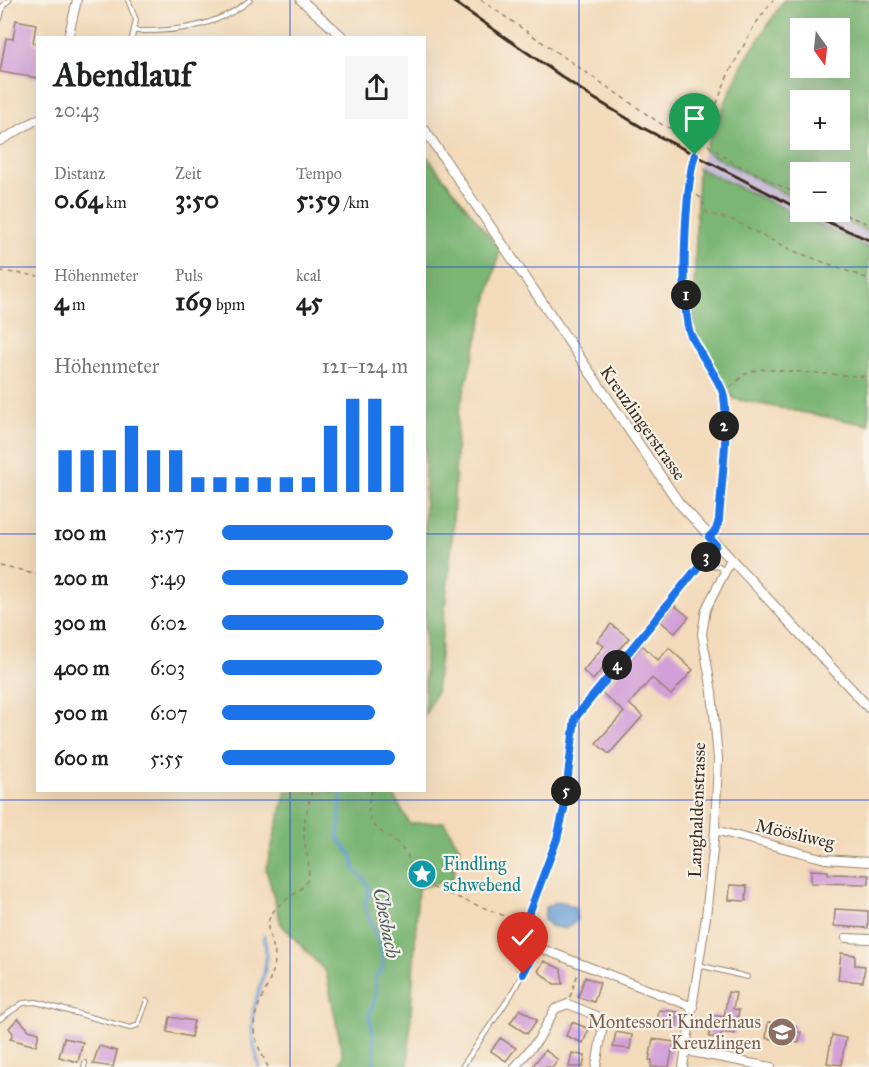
<!DOCTYPE html>
<html lang="de">
<meta charset="utf-8">
<style>
body{margin:0;font-family:"IM FELL Great Primer",serif;background:#f6f6f6;color:#202124;height:100vh;display:flex;flex-direction:column;font-size:22px;white-space:nowrap}
*{box-sizing:border-box;margin:0}
p{font-size:20px;color:#757577}
.icon{flex:none;width:33px;height:33px;fill:none;stroke:currentColor;stroke-width:2;stroke-linecap:round;stroke-linejoin:round}
.map{position:relative;flex:1;overflow:hidden}
.drawer{position:absolute;left:36px;top:36px;width:390px;height:756px;display:flex;flex-direction:column;background:#fff;border-radius:0px;box-shadow:0 6px 24px #0002}
.drawer>*{flex:none}
.needle{width:39px;rotate:165deg}
.tools{position:absolute;left:790px;top:18px;display:grid;gap:12px}
.tools a{display:grid;place-items:center;width:60px;height:60px;border-radius:0px;background:#fff;box-shadow:0 6px 24px #0002;font-size:30px}
.pin{position:absolute;display:grid;place-items:center;width:51px;height:51px;color:#fff;margin:-62px -26px;border-radius:50% 50% 50% 0;rotate:-45deg;box-shadow:0 0 6px #0007}
.pin .icon{rotate:45deg}
.km{position:absolute;width:30px;height:30px;margin:-15px;border-radius:50%;background:#222;color:#fff;font-size:16px;line-height:30px;text-align:center}
.round{display:grid;place-items:center;flex:none;width:63px;height:63px;border-radius:0px;background:#f6f6f6}
.head{display:flex;align-items:center;justify-content:space-between;height:102px;padding:0 18px}
h1{font-size:33px;font-weight:700;line-height:45px}
.metrics{display:grid;grid-template-columns:repeat(3,1fr);gap:9px;height:102px;padding:6px 18px}
.metrics div{display:grid;align-content:center}
.metrics b{font-size:26px;font-weight:700}
.metrics small{font-size:16px;font-weight:400}
.metrics p{font-size:16px}
.chart{height:168px;padding:12px 18px}
.chart p{display:flex;justify-content:space-between}
.chart svg{width:100%;height:108px;margin-top:6px;stroke:#1a73e8;stroke-width:6}
ul{padding:0 18px;list-style:none;font-size:20px}
li{display:grid;grid-template-columns:96px 72px 1fr;align-items:center;height:45px}
li i{height:15px;border-radius:8px;background:#1a73e8}
.map>svg:first-child{display:block}
.industrial{fill:#c9bfd8}
.forest{fill:#7cb674;stroke:#5c7049;stroke-width:1.5;fill-rule:evenodd}
.water{fill:#689dd4;stroke:#526479;stroke-width:1.5}
.lines{fill:none;stroke-linecap:round;stroke-linejoin:round}
.stream{stroke:#689dd4;stroke-width:3}
.building{fill:#d29fd8}
.service-casing{stroke:#97826c;stroke-width:6}
.minor-casing{stroke:#97826c;stroke-width:10}
.tertiary-casing{stroke:#97826c;stroke-width:11}
.path{stroke:#97826c;stroke-width:1.5;stroke-dasharray:4.5 4.5;stroke-linecap:butt}
.service{stroke:#fff;stroke-width:4}
.minor{stroke:#fff;stroke-width:8}
.tertiary{stroke:#fff;stroke-width:9}
.rail{stroke:#3b2a1e;stroke-width:3}
.route-casing{stroke:#fff;stroke-width:12}
.route{stroke:#1a73e8;stroke-width:8}
.grid{fill:none;stroke:#1d4ed8;stroke-width:1.5;stroke-opacity:0.55}
.labels{text-anchor:middle;dominant-baseline:central;stroke-width:4.5;stroke-linejoin:round;paint-order:stroke}
.street-label{font-size:18px;fill:#3b2a1e;stroke:#f7f3e8}
.culture-label{font-size:18px;fill:#0d838f;stroke:#f7f3e8;text-anchor:start}
.education-label{font-size:18px;fill:#785e54;stroke:#f7f3e8;text-anchor:end}
.water-label{font-size:20px;font-style:italic;fill:#4d5867;stroke:#f7f3e8}
</style>
<div class="map">
<svg width="869" height="1067" viewBox="0 0 869 1067">
<rect width="100%" height="100%" fill="#f7f3e8"/>
<filter id="ink" filterUnits="userSpaceOnUse"><feTurbulence type="fractalNoise" baseFrequency=".0167" numOctaves="2"/><feDisplacementMap in="SourceGraphic" scale="12" xChannelSelector="R" yChannelSelector="G"/><feConvolveMatrix kernelMatrix="1 2 1 2 8 2 1 2 1" color-interpolation-filters="sRGB"/></filter>
<filter id="wash" filterUnits="userSpaceOnUse"><feTurbulence type="fractalNoise" baseFrequency=".008" numOctaves="4" result="noise"/><feDisplacementMap in="SourceGraphic" scale="24" xChannelSelector="R" yChannelSelector="G"/><feGaussianBlur stdDeviation="1.35" result="paint"/><feColorMatrix in="noise" values="0 0 0 0 0 0 0 0 0 0 0 0 0 0 0 0 0 1.4 0 .05"/><feComposite in="paint" operator="in"/></filter>
<g filter="url(#wash)">
<rect width="100%" height="100%" fill="#f3daba"/>
<path class="industrial" d="M704,151L801,202V212H823L869,232V248L698,168Z"/>
<path class="forest" d="M784,0H869V232L823,212H840V172H801V202L704,151L742,65ZM840,28V68H801V28ZM840,100V140H801V100Z
M425,154L500,250L458,415L452,542L436,692L425,716Z
M698,168L869,248V425L734,399L693,331Z
M286,791H394L393,794L409,823L444,822L460,848L452,880L418,888L408,1067H337L343,1056L326,972L281,924L266,869Z"/>
<path class="water" d="M563,902L575,907L577,921L565,929L550,926L544,920L545,908L553,903Z"/>
<g class="lines">
<path class="stream" d="M346,790L341,797L338,838L352,856L355,871L364,879L369,888L365,907L382,951L383,969L375,977L376,996L369,1015L373,1032L374,1067
M259,1067C257,1055 252,1042 252,1029C251,993 273,978 264,936"/>
</g>
<g id="blocks">
<path class="building" d="M16,20L36,24L33,43L38,44V78L0,72L6,38L13,39Z
M674,605L689,617L675,633L661,622Z
M611,624L629,638L593,680L583,671L604,646L597,641Z
M642,645L658,660L669,648L693,670L671,695L652,678L629,704L643,716L609,754L596,743L624,712L602,693Z
M811,870L828,871V874L869,875V884L811,883Z
M730,885L747,886L746,901L729,900Z
M835,909L868,911V928L834,926Z
M841,953L855,955V965L865,966L863,982L838,980Z
M544,961L561,969L563,984H554L538,971Z
M585,977L600,983L594,1002L578,997Z
M728,992L736,993L733,1009L739,1010L735,1034L722,1032L721,1038L709,1037L712,1015L724,1017Z
M520,1009L537,1020L527,1034L510,1023Z
M659,1010L678,1012L676,1027L657,1024Z
M170,1017L194,1021L191,1037L167,1032Z
M18,1018L29,1030L39,1033L36,1046L10,1039L13,1033L9,1028Z
M572,1022L589,1029L583,1043L566,1036Z
M768,1022L796,1026V1032H801L799,1043L766,1038Z
M616,1032L632,1035L630,1049L613,1047Z
M832,1035L846,1038L841,1065L827,1063Z
M64,1038L83,1042L78,1062L59,1057Z
M500,1038L516,1048L506,1061L491,1051Z
M653,1039L674,1042L669,1067H651L652,1060H649Z
M99,1046L117,1051L113,1067L93,1064Z
M545,1050L558,1060L553,1067H532Z
M572,1053L585,1056L583,1067H569Z"/>
</g>
</g>
<g filter="url(#ink)">
<use href="#blocks" fill-opacity="0" stroke="#97826c" stroke-width="1.5"/>
<g class="lines">
<g class="service-casing">
<path id="service" d="M128,0L136,20L132,38
M0,19L3,6L9,0
M134,31C175,32 217,27 250,0
M702,562L719,567L724,571
M699,965L747,977
M0,1019L23,1003L36,1002L130,1028L138,1025L147,1001
M84,1067L85,1063
M462,1067L511,995L537,947L528,916L557,839L564,809L575,718L716,545"/>
</g>
<g class="minor-casing">
<path id="minor" d="M68,38L77,0
M0,141L38,119
M715,830L825,859L869,862
M846,938L869,939
M537,947L693,1007
M686,1051L771,1067
M515,1067L538,1040L555,1009L568,1004L597,1016L602,1031L596,1067
M683,1067L706,917L715,830L718,759L712,692L702,634L706,609L731,560"/>
</g>
<g class="tertiary-casing">
<path id="tertiary" d="M301,0L344,38
M424,129L679,503L869,708"/>
</g>
<path class="path" d="M481,0L664,126L701,140L734,163L801,196
M690,190L702,199L707,213L733,220L791,250L869,279
M837,212L869,224
M0,271L38,276
M724,393L745,374L759,369L869,377
M716,530L719,521L724,394L698,352L688,329L686,305L690,173L727,77L754,26L773,0
M0,565L38,574
M372,790C359,832 385,827 405,852C412,860 410,874 418,882L523,923
M570,997L578,973
M268,1067C263,1056 254,1041 254,1028C253,1004 274,984 275,959C276,943 262,931 271,915C280,899 302,893 307,881C313,865 303,847 304,831C304,818 309,804 312,790"/>
<use href="#service" class="service"/>
<use href="#minor" class="minor"/>
<use href="#tertiary" class="tertiary"/>
<path class="rail" d="M451,0L590,96L643,128L801,210
M805,212L869,240"/>
</g>
</g>
<g class="lines" filter="url(#ink)">
<g class="route-casing">
<path id="route" d="M523,974L537,946L528,916L557,839L564,809L575,718L716,545L709,537L716,530L719,520C721,485 729,430 724,397C722,382 697,351 690,333C680,307 685,181 695,155"/>
</g>
<use href="#route" class="route"/>
</g>
<path class="grid" d="M290,0V38M579,0V1067M0,267H38M424,267H869M0,534H38M424,534H869M290,790V1067M0,800H869"/>
<defs>
<g id="sight-disc" transform="scale(1.5)"><circle r="9.5" fill="#0f9aa8" stroke="#f7f3e8"/><path d="M0-6L1.8-2.2L6-1.7L2.9 1.2L3.7 5.4L0 3.3L-3.7 5.4L-2.9 1.2L-6-1.7L-1.8-2.2Z" fill="#fff"/></g>
<g id="school-disc" transform="scale(1.5)"><circle r="9.5" fill="#8d6e63" stroke="#f7f3e8"/><path d="M0-5L7-2L0 1L-7-2ZM-4 1L0 2.5L4 1V4Q0 6-4 4Z" fill="#fff"/></g>
</defs>
<g fill-rule="evenodd">
<use href="#sight-disc" x="422" y="874"/>
<use href="#school-disc" x="782" y="1032"/>
</g>
<g class="labels">
<g class="street-label">
<text transform="translate(643 423) rotate(55)">Kreuzlingerstrasse</text>
<text transform="translate(697 810) rotate(-88)">Langhaldenstrasse</text>
<text transform="translate(795 834) rotate(13)">Möösliweg</text>
</g>
<g class="culture-label">
<text x="443" y="864">Findling<tspan x="443" dy="21">schwebend</tspan></text>
</g>
<g class="education-label">
<text x="761" y="1022">Montessori Kinderhaus<tspan x="761" dy="21">Kreuzlingen</tspan></text>
</g>
<g class="water-label">
<text transform="translate(387 923) rotate(79)">Chesbach</text>
</g>
</g>
</svg>
<div class="tools">
<a><svg class="needle" viewBox="-14 -14 28 28"><path d="M0-13l5 13h-10z" fill="#e53935"/><path d="M0 13l5-13h-10z" fill="#757577"/></svg></a>
<a>+</a>
<a>−</a>
</div>
<div class="pin" style="left:695px;top:155px;background:#1e9e55"><svg class="icon" aria-label="arrive" viewBox="0 0 24 24"><path d="M6 21V4h12l-3 4 3 4H6"/></svg></div>
<div class="pin" style="left:523px;top:974px;background:#d93025"><svg class="icon" aria-label="check" viewBox="0 0 24 24"><path d="M5 12l5 5 9-10"/></svg></div>
<b class="km" style="left:686px;top:295px">1</b>
<b class="km" style="left:724px;top:426px">2</b>
<b class="km" style="left:706px;top:557px">3</b>
<b class="km" style="left:617px;top:665px">4</b>
<b class="km" style="left:566px;top:791px">5</b>
<section class="drawer">
<div class="head"><div><h1>Abendlauf</h1><p>20:43</p></div><a class="round"><svg class="icon" aria-label="share" viewBox="0 0 24 24"><path d="M12 15V3M7 8l5-5 5 5M5 13v7h14v-7"/></svg></a></div>
<div class="metrics">
<div><p>Distanz</p><b>0.64<small> km</small></b></div>
<div><p>Zeit</p><b>3:50</b></div>
<div><p>Tempo</p><b>5:59<small> /km</small></b></div>
</div>
<div class="metrics">
<div><p>Höhenmeter</p><b>4<small> m</small></b></div>
<div><p>Puls</p><b>169<small> bpm</small></b></div>
<div><p>kcal</p><b>45</b></div>
</div>
<div class="chart"><p><span>Höhenmeter</span>121–124 m</p>
<svg viewBox="0 0 160 44" preserveAspectRatio="none"><path d="M5 44V27M15 44V27M25 44V27M35 44V17M45 44V27M55 44V27M65 44V38M75 44V38M85 44V38M95 44V38M105 44V38M115 44V38M125 44V17M135 44V6M145 44V6M155 44V17"/></svg>
</div>
<ul>
<li><b>100 m</b>5:57<i style="width:92%"></i></li>
<li><b>200 m</b>5:49<i style="width:100%"></i></li>
<li><b>300 m</b>6:02<i style="width:87%"></i></li>
<li><b>400 m</b>6:03<i style="width:86%"></i></li>
<li><b>500 m</b>6:07<i style="width:82%"></i></li>
<li><b>600 m</b>5:55<i style="width:93%"></i></li>
</ul>
</section>
</div>
